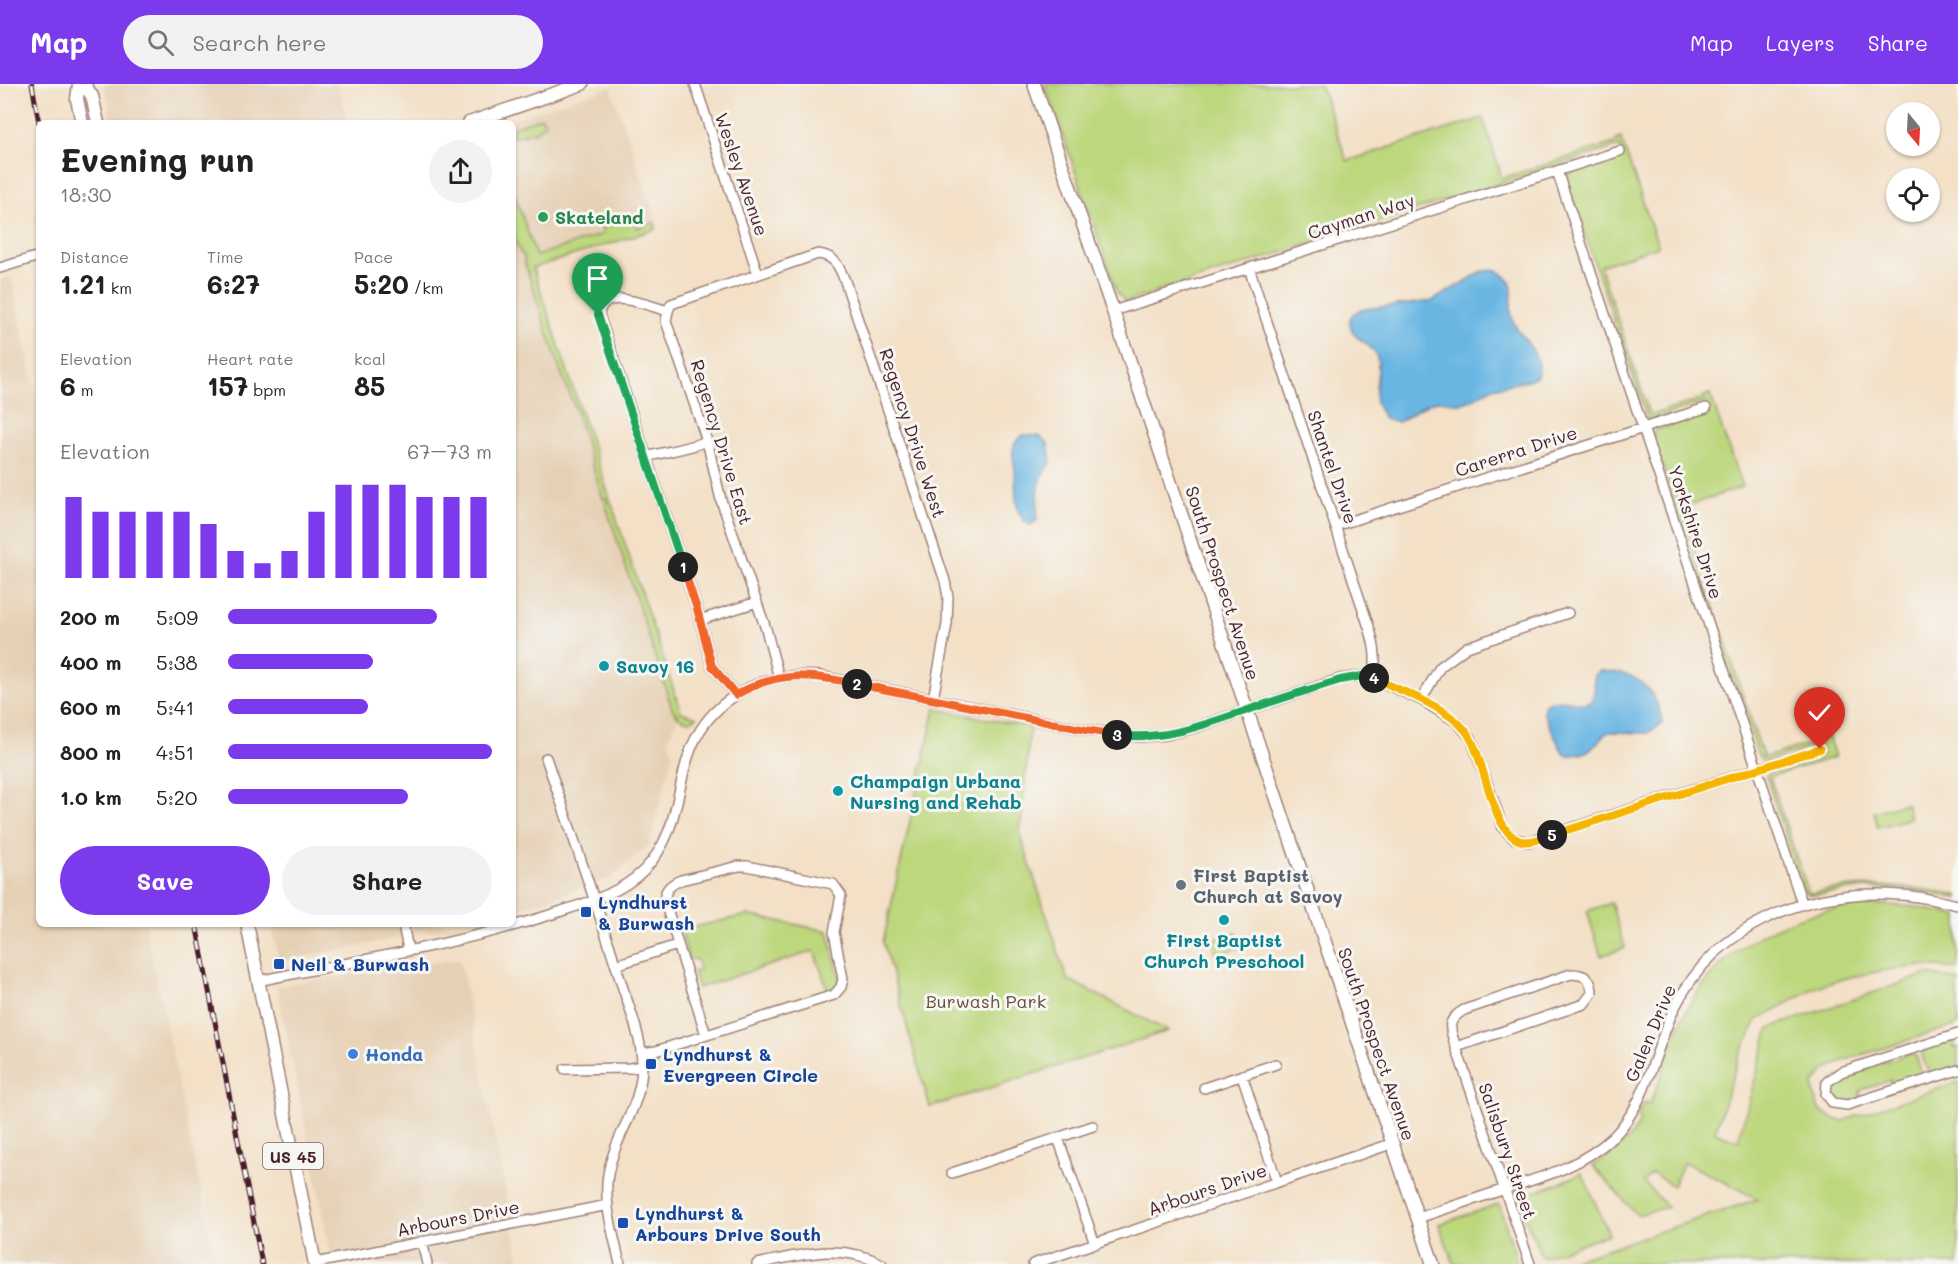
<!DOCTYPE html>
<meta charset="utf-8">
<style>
body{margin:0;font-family:Mali,sans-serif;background:#f2f2f2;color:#222;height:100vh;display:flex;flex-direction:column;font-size:22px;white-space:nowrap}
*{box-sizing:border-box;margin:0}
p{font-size:20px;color:#767676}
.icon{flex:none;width:33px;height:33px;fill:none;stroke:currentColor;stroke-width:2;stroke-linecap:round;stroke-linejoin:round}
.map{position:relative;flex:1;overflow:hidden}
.panel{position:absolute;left:36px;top:36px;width:480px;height:807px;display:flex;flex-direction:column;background:#fff;border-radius:9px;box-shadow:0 2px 4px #0004}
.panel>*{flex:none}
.needle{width:39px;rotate:162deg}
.buttons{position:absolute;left:1886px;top:18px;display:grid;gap:12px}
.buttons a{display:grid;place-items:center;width:54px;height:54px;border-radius:50%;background:#fff;box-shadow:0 2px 4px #0004;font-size:30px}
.pin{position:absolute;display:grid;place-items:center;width:51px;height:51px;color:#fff;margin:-62px -26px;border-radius:50% 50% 50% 0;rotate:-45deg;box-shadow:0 0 6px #0007}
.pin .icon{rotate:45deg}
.km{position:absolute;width:30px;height:30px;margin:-15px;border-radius:50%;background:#222;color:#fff;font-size:16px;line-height:30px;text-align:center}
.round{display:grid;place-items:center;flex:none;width:63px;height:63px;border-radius:32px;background:#f2f2f2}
.head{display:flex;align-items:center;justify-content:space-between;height:102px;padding:0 24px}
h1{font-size:33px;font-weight:700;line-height:45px}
.metrics{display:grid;grid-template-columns:repeat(3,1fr);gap:9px;height:102px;padding:6px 24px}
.metrics div{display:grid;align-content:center}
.metrics b{font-size:26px;font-weight:700}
.metrics small{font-size:16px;font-weight:400}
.metrics p{font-size:16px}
.chart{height:168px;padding:12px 24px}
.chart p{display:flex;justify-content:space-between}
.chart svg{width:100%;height:108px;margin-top:6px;stroke:#7c3aed;stroke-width:6}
.primary-button{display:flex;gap:12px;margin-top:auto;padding:12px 24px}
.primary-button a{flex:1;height:69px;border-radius:36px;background:#7c3aed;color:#fff;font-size:24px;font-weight:700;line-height:69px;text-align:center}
.primary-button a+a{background:#f2f2f2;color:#222}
ul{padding:0 24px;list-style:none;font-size:20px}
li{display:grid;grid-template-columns:96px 72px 1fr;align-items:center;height:45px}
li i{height:15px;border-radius:8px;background:#7c3aed}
header{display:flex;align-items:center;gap:36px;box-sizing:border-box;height:84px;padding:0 30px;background:#7c3aed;color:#fff}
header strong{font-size:28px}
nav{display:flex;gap:33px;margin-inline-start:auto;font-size:21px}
.search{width:420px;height:54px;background:#f2f2f2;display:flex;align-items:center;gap:15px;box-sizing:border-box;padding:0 21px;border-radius:33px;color:#767676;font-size:22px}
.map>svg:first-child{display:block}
.built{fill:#e6d0b4}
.green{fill:#bcd77c;stroke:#837b54;stroke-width:1.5}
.water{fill:#69b6e3;stroke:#5a6a87;stroke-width:1.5}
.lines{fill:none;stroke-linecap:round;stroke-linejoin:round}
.minor-casing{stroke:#9e8078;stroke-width:12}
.major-casing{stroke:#9e8078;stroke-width:15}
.minor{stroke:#fff;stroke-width:9}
.major{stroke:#fff;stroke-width:12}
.rail-casing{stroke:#4a1f2b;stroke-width:5}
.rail{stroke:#f6f6f2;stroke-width:3;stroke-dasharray:9;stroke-linecap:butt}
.split-1-casing{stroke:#fff;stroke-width:12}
.split-2-casing{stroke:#fff;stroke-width:12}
.split-3-casing{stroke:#fff;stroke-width:12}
.split-4-casing{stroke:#fff;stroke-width:12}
.split-5-casing{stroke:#fff;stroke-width:12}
.split-6-casing{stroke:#fff;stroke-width:12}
.split-1{stroke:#22a559;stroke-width:8}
.split-2{stroke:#f0652b;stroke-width:8}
.split-3{stroke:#f0652b;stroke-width:8}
.split-4{stroke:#22a559;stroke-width:8}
.split-5{stroke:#f5b400;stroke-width:8}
.split-6{stroke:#f5b400;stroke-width:8}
.leisure-dot{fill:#2e9e5b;stroke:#f6f6f2;stroke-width:2}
.culture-dot{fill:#0f9aa8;stroke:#f6f6f2;stroke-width:2}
.worship-dot{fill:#6b7280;stroke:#f6f6f2;stroke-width:2}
.transit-dot{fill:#1a4fb4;stroke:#f6f6f2;stroke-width:2}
.shop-dot{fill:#3f7fe0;stroke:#f6f6f2;stroke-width:2}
.labels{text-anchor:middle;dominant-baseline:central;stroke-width:6;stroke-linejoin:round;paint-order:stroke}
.shield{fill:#f6f6f2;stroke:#7e6067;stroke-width:1.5}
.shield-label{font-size:16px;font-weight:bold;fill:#4a1f2b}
.street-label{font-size:18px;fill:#4a1f2b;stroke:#f6f6f2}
.leisure-label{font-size:18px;font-weight:bold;fill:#27864d;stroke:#f6f6f2;text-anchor:start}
.culture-label{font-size:18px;font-weight:bold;fill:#0d838f;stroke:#f6f6f2;text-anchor:start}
.worship-label{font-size:18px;font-weight:bold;fill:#5b616d;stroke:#f6f6f2;text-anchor:start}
.transit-label{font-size:18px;font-weight:bold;fill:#164399;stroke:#f6f6f2;text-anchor:start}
.park-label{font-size:18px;fill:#664d3f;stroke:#f6f6f2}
.shop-label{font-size:18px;font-weight:bold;fill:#366cbe;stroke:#f6f6f2;text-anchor:start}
</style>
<header>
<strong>Map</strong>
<div class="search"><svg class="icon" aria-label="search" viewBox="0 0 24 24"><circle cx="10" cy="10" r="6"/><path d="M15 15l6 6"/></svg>Search here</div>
<nav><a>Map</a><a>Layers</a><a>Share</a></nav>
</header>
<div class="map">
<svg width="1958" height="1180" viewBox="0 0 1958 1180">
<rect width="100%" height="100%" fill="#f6f6f2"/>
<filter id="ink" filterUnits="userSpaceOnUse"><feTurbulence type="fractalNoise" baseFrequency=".0167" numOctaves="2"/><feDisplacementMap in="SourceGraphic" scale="12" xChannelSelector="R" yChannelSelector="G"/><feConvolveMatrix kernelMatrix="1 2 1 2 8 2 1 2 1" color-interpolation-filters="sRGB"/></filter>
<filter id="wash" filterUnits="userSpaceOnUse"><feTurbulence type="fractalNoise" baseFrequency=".008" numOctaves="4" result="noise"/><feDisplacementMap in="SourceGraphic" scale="24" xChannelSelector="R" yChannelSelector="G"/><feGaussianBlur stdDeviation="1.35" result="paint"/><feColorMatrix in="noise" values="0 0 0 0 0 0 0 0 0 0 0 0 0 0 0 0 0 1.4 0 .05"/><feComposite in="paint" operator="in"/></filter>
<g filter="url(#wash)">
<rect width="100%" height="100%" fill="#f3e0c6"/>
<path class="built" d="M104,0H337L349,39H112Z
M611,3L659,143L533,184L681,629L668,655L673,669L649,760L610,795L513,827V39H500Z
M11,192L39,325V840H145L216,1180H0V196Z
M271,840H468L279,878Z
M460,875L520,1180H333L277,902Z"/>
<path class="green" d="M1045,0H1320L1347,77L1483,34L1502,94L1617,58L1616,56L1621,54L1658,162L1600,182L1649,329L1652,331L1704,314V312L1710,310L1742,403L1681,424L1763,672L1766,673L1819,657V654L1828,651L1835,673L1772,692L1770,694L1808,807L1811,809C1861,798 1908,801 1958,811V814L1912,806L1866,804L1812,811L1806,809L1802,804L1766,692L1771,687L1823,670L1820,661L1768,677H1763L1758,671L1653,353V348L1656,346L1709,329L1705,318L1654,335L1647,334L1567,98V93L1571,89L1622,72L1619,62L1125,218L1117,208Z
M542,33L545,40L536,47L513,53V43Z
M513,106L536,172L603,150L601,144L634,134L638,144L654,139L656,145L533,184L681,628L697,633L690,637C681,637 676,632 672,624L605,419L607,417L606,414L603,415L577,331L578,329H577L560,286L524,177V171L521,170L513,152Z
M935,625L1030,643L1020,750L1067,895L1168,947L930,1023L883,858Z
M1906,719L1910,734L1878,743L1874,728Z
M1611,819L1625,864L1601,872L1587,827Z
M1888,821L1915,823L1958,832V885L1924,882L1892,885L1846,894L1814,904L1757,936L1738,975L1715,1048L1738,1057L1769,944L1928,890L1958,896V941L1845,976L1825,986L1813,1001C1816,1025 1818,1031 1842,1037L1958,998V1180H1561L1758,1115L1684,1078L1673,1102L1652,1089L1643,1098L1668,1123L1637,1131L1593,1082C1613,1070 1630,1057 1641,1036L1637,1032L1645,1018L1649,1020L1652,1015C1657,1001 1664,987 1668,972C1671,963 1673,954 1677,946C1706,878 1762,840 1833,825C1851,821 1870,821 1888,821Z
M747,831L828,847L840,895L837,903L828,906L814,867L698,904L693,888L699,887L697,875L689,876L681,846Z
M1237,848L1242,862L1217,871L1212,856Z
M1954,955L1953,964L1958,963V984L1935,991L1928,988L1922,971L1925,964Z
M1910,969L1916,972L1922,990L1918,997L1890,1006L1891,996L1861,1006L1859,1016C1846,1019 1831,1018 1831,1002L1837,994Z
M1582,1089L1609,1150L1542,1173L1516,1114L1562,1098Z
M1499,1120L1518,1180H1454L1439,1140Z"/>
<path class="water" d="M1497,186C1524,203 1505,215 1513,237C1521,256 1543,268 1537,292C1521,301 1504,299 1488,306C1477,311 1471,319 1459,319C1450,320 1444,315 1436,317C1423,320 1410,331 1399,338L1384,335C1382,329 1377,323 1376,318C1373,303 1382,284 1376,271C1370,257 1351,256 1350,239C1349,230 1357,227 1365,225L1432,217L1483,187Z
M1023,351L1039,352L1048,359L1051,379C1036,394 1038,416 1037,436L1030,441C1011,431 1017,403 1015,385C1014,377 1011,370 1014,362C1015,357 1019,355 1023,351Z
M1600,587C1629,588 1646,594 1658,622C1660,629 1663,633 1662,640L1648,649L1608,648C1592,662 1591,672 1566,671L1561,665L1543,628L1545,620C1570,605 1599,643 1594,591Z"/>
</g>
<g filter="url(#ink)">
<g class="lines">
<g class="minor-casing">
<path id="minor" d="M695,0L758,190
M1557,87L1802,819
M0,184L39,172
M1249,184L1370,546C1375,563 1377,577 1373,594
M668,227C649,222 601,201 599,231L697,525L712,582L736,611
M1113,227L1620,67
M646,373C666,367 687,365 707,357
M1335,442L1706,324
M700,536L757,518
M779,594L766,545L721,416L707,357L666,237L668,227L671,220L818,170C835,172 839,182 845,197L945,497L948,513L947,540L933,615
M1421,616L1440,583L1467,563L1568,529
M546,674C571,747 597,821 620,895C628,921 641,951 642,978C643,1023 615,1049 608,1090C603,1119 614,1152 620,1180
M403,840L408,866
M616,881L677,861
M1571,890C1584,890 1592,895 1592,909L1584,920L1456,963C1450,945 1445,937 1464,926Z
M258,897C359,876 461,860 559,828C589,818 621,809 644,786C698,731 660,655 741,608C765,594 792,590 819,592L1086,646L1139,653L1166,651L1194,644L1340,595L1362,592L1373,594L1421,616L1457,638L1471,654L1475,665L1503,744L1513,754L1528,758L1820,665
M1958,950L1841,988L1827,998L1826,1010L1833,1019L1847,1021L1958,986
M1456,963L1530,1180
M642,969L656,967L834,911L841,903L843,895L834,848L841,811L833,800L747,782H739L681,796C671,800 663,806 665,818L706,951
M565,985L630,984L642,982
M1242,991L1277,1098
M1204,1004L1276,980
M1058,1054L1095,1160
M952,1089L1093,1042
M1418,1134C1448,1124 1478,1114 1508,1104C1546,1092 1583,1081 1613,1053C1648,1018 1654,966 1675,923C1717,839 1810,804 1900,811C1920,812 1939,817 1958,821
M422,1157L427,1180
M315,1179L608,1121
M757,1180C801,1171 840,1158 882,1180
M1033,1180L1391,1060"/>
</g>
<g class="major-casing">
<path id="major" d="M79,0L77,15L82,39
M84,0L92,12L98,39
M1034,0L1113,227L1433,1180
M469,39L582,0
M247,840L315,1180"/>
</g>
<use href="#minor" class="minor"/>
<use href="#major" class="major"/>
<g class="rail-casing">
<path id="rail" d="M32,0L39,39
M196,840L262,1180"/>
</g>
<use href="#rail" class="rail"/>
</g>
</g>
<g class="lines" filter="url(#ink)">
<g class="split-1-casing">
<path id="split-1" d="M598,231L683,483"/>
</g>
<g class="split-2-casing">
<path id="split-2" d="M683,483L697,525L712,582L736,611C779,586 811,590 857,600"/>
</g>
<g class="split-3-casing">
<path id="split-3" d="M857,600L1086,646L1117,651"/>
</g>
<g class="split-4-casing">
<path id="split-4" d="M1117,651C1166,657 1202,641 1248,626C1278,615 1309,606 1340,596L1362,592L1374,594"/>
</g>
<g class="split-5-casing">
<path id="split-5" d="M1374,594C1401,607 1445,622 1465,646C1486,671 1490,749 1521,757C1531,759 1542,754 1552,751"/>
</g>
<g class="split-6-casing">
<path id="split-6" d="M1552,751L1820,665"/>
</g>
<use href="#split-1" class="split-1"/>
<use href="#split-2" class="split-2"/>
<use href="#split-3" class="split-3"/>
<use href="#split-4" class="split-4"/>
<use href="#split-5" class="split-5"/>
<use href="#split-6" class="split-6"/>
</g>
<circle class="leisure-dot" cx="543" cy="133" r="6"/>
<g class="culture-dot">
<circle cx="604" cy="582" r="6"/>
<circle cx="838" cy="707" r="6"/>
<circle cx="1224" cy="836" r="6"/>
</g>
<circle class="worship-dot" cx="1181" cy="801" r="6"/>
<g class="transit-dot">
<rect x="580" y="822" width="12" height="12" rx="3"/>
<rect x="273" y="874" width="12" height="12" rx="3"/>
<rect x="645" y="974" width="12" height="12" rx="3"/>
<rect x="617" y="1133" width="12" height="12" rx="3"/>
</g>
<circle class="shop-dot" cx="353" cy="970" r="6"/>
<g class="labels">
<rect class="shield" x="263" y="1059" width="60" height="26" rx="4.5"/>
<g class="shield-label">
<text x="293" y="1072">US 45</text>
</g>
<g class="street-label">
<text transform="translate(742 90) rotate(71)">Wesley Avenue</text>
<text transform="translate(1361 132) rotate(-18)">Cayman Way</text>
<text transform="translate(913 349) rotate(72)">Regency Drive West</text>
<text transform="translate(722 358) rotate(73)">Regency Drive East</text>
<text transform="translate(1516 367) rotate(-18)">Carerra Drive</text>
<text transform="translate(1333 383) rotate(71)">Shantel Drive</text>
<text transform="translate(1696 448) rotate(72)">Yorkshire Drive</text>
<text transform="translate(1223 499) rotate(72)">South Prospect Avenue</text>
<text transform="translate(1650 949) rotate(-67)">Galen Drive</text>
<text transform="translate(1377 960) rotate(71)">South Prospect Avenue</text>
<text transform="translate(1508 1067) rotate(71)">Salisbury Street</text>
<text transform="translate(1207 1105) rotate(-19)">Arbours Drive</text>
<text transform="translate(458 1134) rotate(-11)">Arbours Drive</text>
</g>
<g class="leisure-label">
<text x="555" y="133">Skateland</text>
</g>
<g class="culture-label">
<text x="616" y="582">Savoy 16</text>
<text x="850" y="697">Champaign Urbana<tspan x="850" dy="21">Nursing and Rehab</tspan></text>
<text x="1224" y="856" text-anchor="middle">First Baptist<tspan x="1224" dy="21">Church Preschool</tspan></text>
</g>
<g class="worship-label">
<text x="1193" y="791">First Baptist<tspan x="1193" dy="21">Church at Savoy</tspan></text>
</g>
<g class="transit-label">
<text x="598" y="818">Lyndhurst<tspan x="598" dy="21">&amp; Burwash</tspan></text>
<text x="291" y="880">Neil &amp; Burwash</text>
<text x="663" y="970">Lyndhurst &amp;<tspan x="663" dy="21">Evergreen Circle</tspan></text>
<text x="635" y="1129">Lyndhurst &amp;<tspan x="635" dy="21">Arbours Drive South</tspan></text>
</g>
<g class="park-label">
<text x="986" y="917">Burwash Park</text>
</g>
<g class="shop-label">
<text x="365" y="970">Honda</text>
</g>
</g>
</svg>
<div class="buttons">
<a><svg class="needle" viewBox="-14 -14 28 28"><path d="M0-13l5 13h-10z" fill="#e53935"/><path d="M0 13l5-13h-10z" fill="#767676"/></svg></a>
<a><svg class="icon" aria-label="locate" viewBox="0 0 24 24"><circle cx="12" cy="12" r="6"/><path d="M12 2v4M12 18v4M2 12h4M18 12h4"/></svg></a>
</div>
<div class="pin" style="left:598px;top:231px;background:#1e9e55"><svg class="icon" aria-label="arrive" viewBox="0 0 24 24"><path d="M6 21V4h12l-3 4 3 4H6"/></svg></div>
<div class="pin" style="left:1820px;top:665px;background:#d93025"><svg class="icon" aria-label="check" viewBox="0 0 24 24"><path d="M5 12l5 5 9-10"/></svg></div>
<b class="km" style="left:683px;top:483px">1</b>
<b class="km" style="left:857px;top:600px">2</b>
<b class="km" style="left:1117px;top:651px">3</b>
<b class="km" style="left:1374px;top:594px">4</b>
<b class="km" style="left:1552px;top:751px">5</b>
<section class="panel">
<div class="head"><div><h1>Evening run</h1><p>18:30</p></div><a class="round"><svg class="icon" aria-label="share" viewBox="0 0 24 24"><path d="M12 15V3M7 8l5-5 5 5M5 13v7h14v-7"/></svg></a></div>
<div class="metrics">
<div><p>Distance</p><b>1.21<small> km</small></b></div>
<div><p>Time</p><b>6:27</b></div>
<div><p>Pace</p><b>5:20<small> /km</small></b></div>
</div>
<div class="metrics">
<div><p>Elevation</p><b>6<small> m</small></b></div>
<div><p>Heart rate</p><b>157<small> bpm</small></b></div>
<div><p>kcal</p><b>85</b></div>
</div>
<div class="chart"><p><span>Elevation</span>67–73 m</p>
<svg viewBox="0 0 160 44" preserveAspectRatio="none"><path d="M5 44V11M15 44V17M25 44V17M35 44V17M45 44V17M55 44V22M65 44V33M75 44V38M85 44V33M95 44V17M105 44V6M115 44V6M125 44V6M135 44V11M145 44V11M155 44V11"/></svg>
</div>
<ul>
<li><b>200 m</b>5:09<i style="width:79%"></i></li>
<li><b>400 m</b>5:38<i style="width:55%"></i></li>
<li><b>600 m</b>5:41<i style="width:53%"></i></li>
<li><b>800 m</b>4:51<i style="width:100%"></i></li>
<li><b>1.0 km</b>5:20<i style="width:68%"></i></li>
</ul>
<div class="primary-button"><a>Save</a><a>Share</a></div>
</section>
</div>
